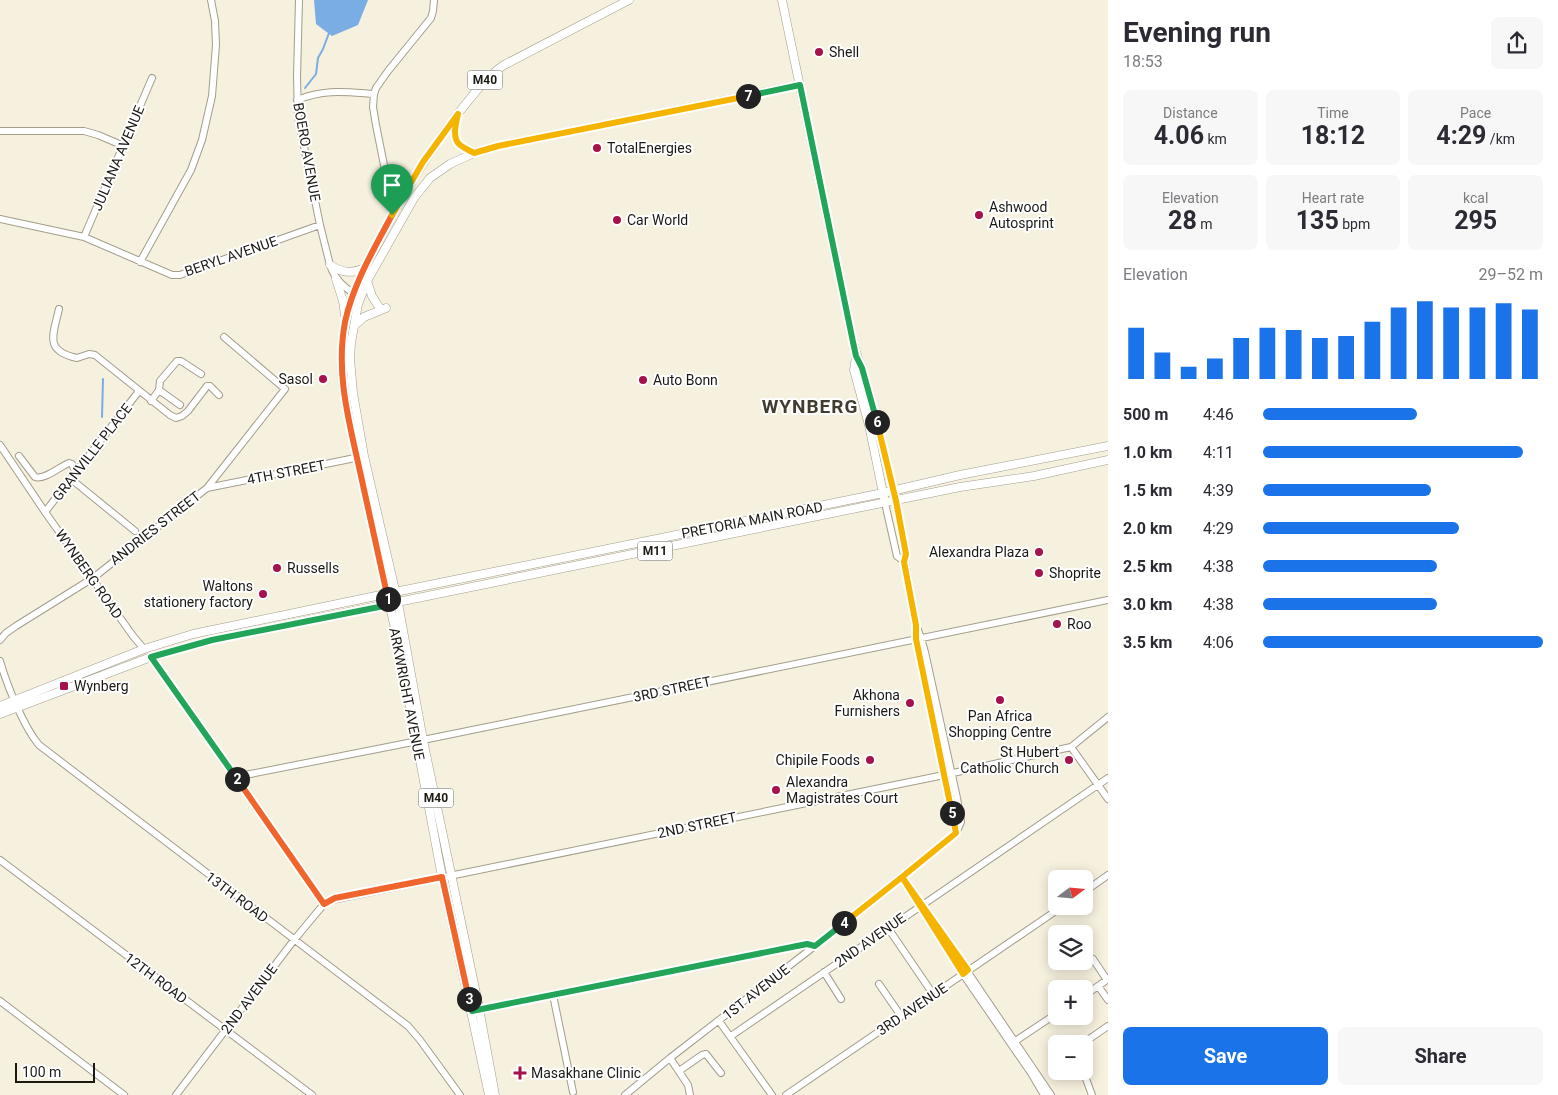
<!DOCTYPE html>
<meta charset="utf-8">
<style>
body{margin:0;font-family:Roboto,sans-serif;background:#f7f7f7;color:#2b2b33;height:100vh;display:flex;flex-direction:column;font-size:19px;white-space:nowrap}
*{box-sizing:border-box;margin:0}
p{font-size:16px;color:#7c7c81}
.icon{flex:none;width:28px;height:28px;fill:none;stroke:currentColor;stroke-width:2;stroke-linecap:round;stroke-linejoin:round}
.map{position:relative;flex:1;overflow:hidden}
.panel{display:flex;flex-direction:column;background:#fff;width:450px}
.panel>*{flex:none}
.needle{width:32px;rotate:74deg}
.fabs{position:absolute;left:1048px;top:870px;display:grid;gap:10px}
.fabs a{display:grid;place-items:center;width:45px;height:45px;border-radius:8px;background:#fff;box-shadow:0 2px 12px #0003;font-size:25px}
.scale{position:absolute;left:15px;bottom:12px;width:80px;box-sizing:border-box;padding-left:5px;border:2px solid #1b1912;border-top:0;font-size:14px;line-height:18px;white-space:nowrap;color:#1b1912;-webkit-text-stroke:4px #fff;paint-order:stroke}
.pin{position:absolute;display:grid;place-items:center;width:42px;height:42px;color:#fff;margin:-51px -21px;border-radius:50% 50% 50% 0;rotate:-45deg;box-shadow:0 0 5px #0007}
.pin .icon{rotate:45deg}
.km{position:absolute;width:25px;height:25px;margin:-12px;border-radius:50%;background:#222;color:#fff;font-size:14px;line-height:25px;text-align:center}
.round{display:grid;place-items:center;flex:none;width:52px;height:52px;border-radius:8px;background:#f7f7f7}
.overview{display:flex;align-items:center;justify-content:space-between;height:85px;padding:0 15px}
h1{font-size:28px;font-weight:700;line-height:38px}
.stats{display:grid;grid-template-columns:repeat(3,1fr);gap:8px;height:85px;padding:5px 15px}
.stats div{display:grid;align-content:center;border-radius:8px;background:#f7f7f7;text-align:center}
.stats b{font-size:25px;font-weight:700}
.stats small{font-size:14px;font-weight:400}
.stats p{font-size:14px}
.chart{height:140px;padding:10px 15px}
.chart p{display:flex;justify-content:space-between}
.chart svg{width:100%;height:90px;margin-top:5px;stroke:#1a73e8;stroke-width:6}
.cta{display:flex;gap:10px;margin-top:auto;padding:10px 15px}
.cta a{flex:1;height:58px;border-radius:8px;background:#1a73e8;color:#fff;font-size:20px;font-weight:700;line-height:58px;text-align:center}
.cta a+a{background:#f7f7f7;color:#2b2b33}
ul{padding:0 15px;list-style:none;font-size:16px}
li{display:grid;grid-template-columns:80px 60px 1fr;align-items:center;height:38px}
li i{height:12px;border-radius:6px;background:#1a73e8}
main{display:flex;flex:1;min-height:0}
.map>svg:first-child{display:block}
.water{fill:#79ade3}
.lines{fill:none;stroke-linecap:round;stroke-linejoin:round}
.stream{stroke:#79ade3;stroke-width:2}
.minor-casing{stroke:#a39d8c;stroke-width:8}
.major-casing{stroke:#a39d8c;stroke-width:9}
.minor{stroke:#fff;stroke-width:6}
.major{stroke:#fff;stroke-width:8}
.split-1-casing{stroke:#fff;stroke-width:10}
.split-2-casing{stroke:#fff;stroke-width:10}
.split-3-casing{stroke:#fff;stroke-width:10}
.split-4-casing{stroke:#fff;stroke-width:10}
.split-5-casing{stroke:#fff;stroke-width:10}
.split-6-casing{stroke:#fff;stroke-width:10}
.split-7-casing{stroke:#fff;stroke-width:10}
.split-8-casing{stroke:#fff;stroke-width:10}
.split-1{stroke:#f0652b;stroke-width:6}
.split-2{stroke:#22a559;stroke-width:6}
.split-3{stroke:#f0652b;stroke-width:6}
.split-4{stroke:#22a559;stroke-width:6}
.split-5{stroke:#f5b400;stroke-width:6}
.split-6{stroke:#f5b400;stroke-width:6}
.split-7{stroke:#22a559;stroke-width:6}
.split-8{stroke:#f5b400;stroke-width:6}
.poi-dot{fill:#a6124b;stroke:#fff;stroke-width:2}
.labels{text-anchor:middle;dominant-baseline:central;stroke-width:4;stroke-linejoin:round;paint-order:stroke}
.shield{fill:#fff;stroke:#5f5e59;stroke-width:1}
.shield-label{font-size:12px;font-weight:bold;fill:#1b1912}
.poi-label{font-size:14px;fill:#1b1912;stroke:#fff;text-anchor:start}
.street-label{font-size:14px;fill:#1b1912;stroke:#fff}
.district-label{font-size:19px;font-weight:bold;letter-spacing:1px;fill:#413c2d;stroke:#fff}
</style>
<main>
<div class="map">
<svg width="1108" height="1095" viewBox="0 0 1108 1095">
<rect width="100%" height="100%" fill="#f6f0de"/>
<path class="water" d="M314,0H368L358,25L332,36L316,24Z"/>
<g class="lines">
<path class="stream" d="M305,88L316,74L318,58L323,49L329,33
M102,417L103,379"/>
<g class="minor-casing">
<path id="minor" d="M299,0L297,77L298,117L320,225L330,265C335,280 344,287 357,296
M297,100C325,89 344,92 374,94
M457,116C456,124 452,138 459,144C463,148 469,150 474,153
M0,131H84L98,135L124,146
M389,184H410
M397,206L386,175L376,125L373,107L374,94L376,88L388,71L431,18L433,11L434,0
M0,219L84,237L172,275H180L320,225
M84,237L152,78
M140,262L191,170L202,140L212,96L216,45L215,21L211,0
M59,309C53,335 44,351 77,358L89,354L95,355L170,415L176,418L182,416L188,411L207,386H210L219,395
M159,390L180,405
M151,401L159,390L160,381L177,361H181L201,374
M0,445L45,512L133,636L144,649
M19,456L35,477C45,480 59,467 69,463L72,464L76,473
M71,479L135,531
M207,488L360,457
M896,501L906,554L905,562L916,625V639L956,833
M885,503L897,556L905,562
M45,512L139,391
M0,640L6,633L16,626L93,578L207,488L285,389L224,337
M151,657L324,904
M0,661C7,685 23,726 39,745L408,1026L420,1040L460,1095
M1071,747L1108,799
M235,777L423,740L1108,600
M0,860L312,1095
M903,877L927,918L967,980L1031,1073L1044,1095
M1084,892L1108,875
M925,909L1051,1095
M888,928L933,994
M1093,959L1107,980
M824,972L841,999
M879,984L901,1016
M1098,986L1108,1000
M553,995L573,1092
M1084,996L1108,979
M0,1001L124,1095
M475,1010L807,944L815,946
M719,1021L772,1095
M731,1036L1108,778
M1014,1042L1056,1014
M1082,1044L1108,1026
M670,1058L688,1085L690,1095
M679,1071L702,1055L706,1054L721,1073
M1083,1071L1092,1095
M176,1095L294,940L324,904L332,900L944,775L1071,747L1108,717
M625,1095L670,1058L807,952L956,833L961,822L957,798L925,652L921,638L916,625
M786,1095L1063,906"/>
</g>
<g class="major-casing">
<path id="major" d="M782,0L853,342C857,357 863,371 867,386C877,422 885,459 895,495
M330,265C343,273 351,274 365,268
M336,279L343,301L345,315
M367,281L372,296L379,307
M354,326L364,317L386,308
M856,357L854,370L869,425L884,498
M0,706L144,649L193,634L395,592L883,493L960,475L1108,446
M0,714L151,657L212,640L960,487L1034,476L1108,460
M489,1095L442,877L397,638L346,406C340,374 340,344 348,312C355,286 367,263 380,239C403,194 429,151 460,111C474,94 486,77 504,65L629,0
M495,1095L478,1003L423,740L398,603L364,456L353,393L350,359L351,343L358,304L367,281L414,198L430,178L450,164L474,153L498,146L800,85"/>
</g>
<use href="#minor" class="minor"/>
<use href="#major" class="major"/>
</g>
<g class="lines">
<g class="split-1-casing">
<path id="split-1" d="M388,599C379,558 370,517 361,476C350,425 335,375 345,322C353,284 374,249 392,215"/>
</g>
<g class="split-2-casing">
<path id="split-2" d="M237,779L151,657L212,640L389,605L388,599"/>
</g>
<g class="split-3-casing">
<path id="split-3" d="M237,779L324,904L335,898L442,877L469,999"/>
</g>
<g class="split-4-casing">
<path id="split-4" d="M469,999L472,1011L807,944L815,946L844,923"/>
</g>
<g class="split-5-casing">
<path id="split-5" d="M844,923L902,877L963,974L968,970L902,877L956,833L952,813"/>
</g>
<g class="split-6-casing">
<path id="split-6" d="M877,422L896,501L906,554L904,562L916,625V639L952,813"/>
</g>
<g class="split-7-casing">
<path id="split-7" d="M748,96L800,85L853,342L856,356L862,368L877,422"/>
</g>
<g class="split-8-casing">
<path id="split-8" d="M392,215L423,162L458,114C456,123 452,137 459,144C463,148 469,150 474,153L498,146L748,96"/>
</g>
<use href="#split-1" class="split-1"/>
<use href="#split-2" class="split-2"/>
<use href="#split-3" class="split-3"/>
<use href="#split-4" class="split-4"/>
<use href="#split-5" class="split-5"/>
<use href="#split-6" class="split-6"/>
<use href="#split-7" class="split-7"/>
<use href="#split-8" class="split-8"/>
</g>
<g class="poi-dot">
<circle cx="819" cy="52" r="5"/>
<circle cx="597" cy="148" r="5"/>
<circle cx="979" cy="215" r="5"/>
<circle cx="617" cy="220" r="5"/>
<circle cx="323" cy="379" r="5"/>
<circle cx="643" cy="380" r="5"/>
<circle cx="1039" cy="552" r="5"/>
<circle cx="277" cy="568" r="5"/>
<circle cx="1039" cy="573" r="5"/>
<circle cx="263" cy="594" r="5"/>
<circle cx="1057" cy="624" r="5"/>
<rect x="59" y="681" width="10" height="10" rx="2.5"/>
<circle cx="1000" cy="700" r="5"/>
<circle cx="910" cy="703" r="5"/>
<circle cx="870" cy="760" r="5"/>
<circle cx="1069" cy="760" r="5"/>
<circle cx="776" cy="790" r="5"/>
<path d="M517.5 1065.5h5v5h5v5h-5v5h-5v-5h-5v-5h5z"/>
</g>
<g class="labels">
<g class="shield">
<rect x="467.5" y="70.5" width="35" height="19" rx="4"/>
<rect x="637.5" y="541.5" width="35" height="19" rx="4"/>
<rect x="418.5" y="788.5" width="35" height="19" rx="4"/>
</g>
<g class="shield-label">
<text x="485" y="80">M40</text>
<text x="655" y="551">M11</text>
<text x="436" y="798">M40</text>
</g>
<g class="poi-label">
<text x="829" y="52">Shell</text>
<text x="607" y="148">TotalEnergies</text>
<text x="989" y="207">Ashwood<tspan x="989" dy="16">Autosprint</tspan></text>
<text x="627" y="220">Car World</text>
<text x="313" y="379" text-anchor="end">Sasol</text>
<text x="653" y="380">Auto Bonn</text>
<text x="1029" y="552" text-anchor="end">Alexandra Plaza</text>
<text x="287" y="568">Russells</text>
<text x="1049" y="573">Shoprite</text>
<text x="253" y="586" text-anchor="end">Waltons<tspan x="253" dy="16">stationery factory</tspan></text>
<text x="1067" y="624">Roo</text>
<text x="74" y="686">Wynberg</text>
<text x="900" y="695" text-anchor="end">Akhona<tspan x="900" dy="16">Furnishers</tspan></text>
<text x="1000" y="716" text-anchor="middle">Pan Africa<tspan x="1000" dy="16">Shopping Centre</tspan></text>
<text x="1059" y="752" text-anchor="end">St Hubert<tspan x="1059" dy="16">Catholic Church</tspan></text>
<text x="860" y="760" text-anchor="end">Chipile Foods</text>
<text x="786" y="782">Alexandra<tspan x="786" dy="16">Magistrates Court</tspan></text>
<text x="531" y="1073">Masakhane Clinic</text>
</g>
<g class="street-label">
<text transform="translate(307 152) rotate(80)">BOERO AVENUE</text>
<text transform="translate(118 158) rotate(-67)">JULIANA AVENUE</text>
<text transform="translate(231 256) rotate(-19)">BERYL AVENUE</text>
<text transform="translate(92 452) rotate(-52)">GRANVILLE PLACE</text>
<text transform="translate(286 472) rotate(-11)">4TH STREET</text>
<text transform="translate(752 520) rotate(-11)">PRETORIA MAIN ROAD</text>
<text transform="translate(155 528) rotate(-38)">ANDRIES STREET</text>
<text transform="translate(89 574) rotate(55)">WYNBERG ROAD</text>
<text transform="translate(672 689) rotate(-12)">3RD STREET</text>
<text transform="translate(407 694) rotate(79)">ARKWRIGHT AVENUE</text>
<text transform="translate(697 825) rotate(-12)">2ND STREET</text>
<text transform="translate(237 897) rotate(37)">13TH ROAD</text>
<text transform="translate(870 940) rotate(-35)">2ND AVENUE</text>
<text transform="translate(156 978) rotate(37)">12TH ROAD</text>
<text transform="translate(756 992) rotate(-38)">1ST AVENUE</text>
<text transform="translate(249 999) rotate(-53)">2ND AVENUE</text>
<text transform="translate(912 1009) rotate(-34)">3RD AVENUE</text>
</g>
<g class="district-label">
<text x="810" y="406">WYNBERG</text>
</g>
</g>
</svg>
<div class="fabs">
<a><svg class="needle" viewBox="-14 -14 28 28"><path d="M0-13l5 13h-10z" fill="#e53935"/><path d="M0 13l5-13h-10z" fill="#7c7c81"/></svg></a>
<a><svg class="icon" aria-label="layers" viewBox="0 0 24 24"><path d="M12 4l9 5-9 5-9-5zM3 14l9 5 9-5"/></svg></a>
<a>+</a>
<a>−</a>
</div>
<div class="scale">100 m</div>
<div class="pin" style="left:392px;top:215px;background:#1e9e55"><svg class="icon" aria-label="arrive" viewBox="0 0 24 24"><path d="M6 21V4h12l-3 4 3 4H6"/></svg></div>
<b class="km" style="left:388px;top:599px">1</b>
<b class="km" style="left:237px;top:779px">2</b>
<b class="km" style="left:469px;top:999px">3</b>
<b class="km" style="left:844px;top:923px">4</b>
<b class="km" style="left:952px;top:813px">5</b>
<b class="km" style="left:877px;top:422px">6</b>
<b class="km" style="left:748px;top:96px">7</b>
</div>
<section class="panel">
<div class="overview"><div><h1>Evening run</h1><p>18:53</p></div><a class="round"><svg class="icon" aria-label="share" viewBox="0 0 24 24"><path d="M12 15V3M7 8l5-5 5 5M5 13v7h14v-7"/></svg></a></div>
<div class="stats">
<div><p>Distance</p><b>4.06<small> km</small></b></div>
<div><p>Time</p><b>18:12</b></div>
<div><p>Pace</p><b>4:29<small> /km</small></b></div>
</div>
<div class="stats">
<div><p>Elevation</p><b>28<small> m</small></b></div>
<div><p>Heart rate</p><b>135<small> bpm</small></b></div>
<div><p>kcal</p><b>295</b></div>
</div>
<div class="chart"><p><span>Elevation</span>29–52 m</p>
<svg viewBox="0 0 160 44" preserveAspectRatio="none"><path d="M5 44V19M15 44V31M25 44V38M35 44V34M45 44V24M55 44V19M65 44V20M75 44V24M85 44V23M95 44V16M105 44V9M115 44V6M125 44V9M135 44V9M145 44V7M155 44V10"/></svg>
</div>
<ul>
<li><b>500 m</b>4:46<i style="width:55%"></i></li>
<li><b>1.0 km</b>4:11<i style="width:93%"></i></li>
<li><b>1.5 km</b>4:39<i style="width:60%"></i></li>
<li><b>2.0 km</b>4:29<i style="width:70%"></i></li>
<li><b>2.5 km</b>4:38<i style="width:62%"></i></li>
<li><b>3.0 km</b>4:38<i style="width:62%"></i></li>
<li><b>3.5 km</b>4:06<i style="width:100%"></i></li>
</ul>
<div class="cta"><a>Save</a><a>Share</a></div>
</section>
</main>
